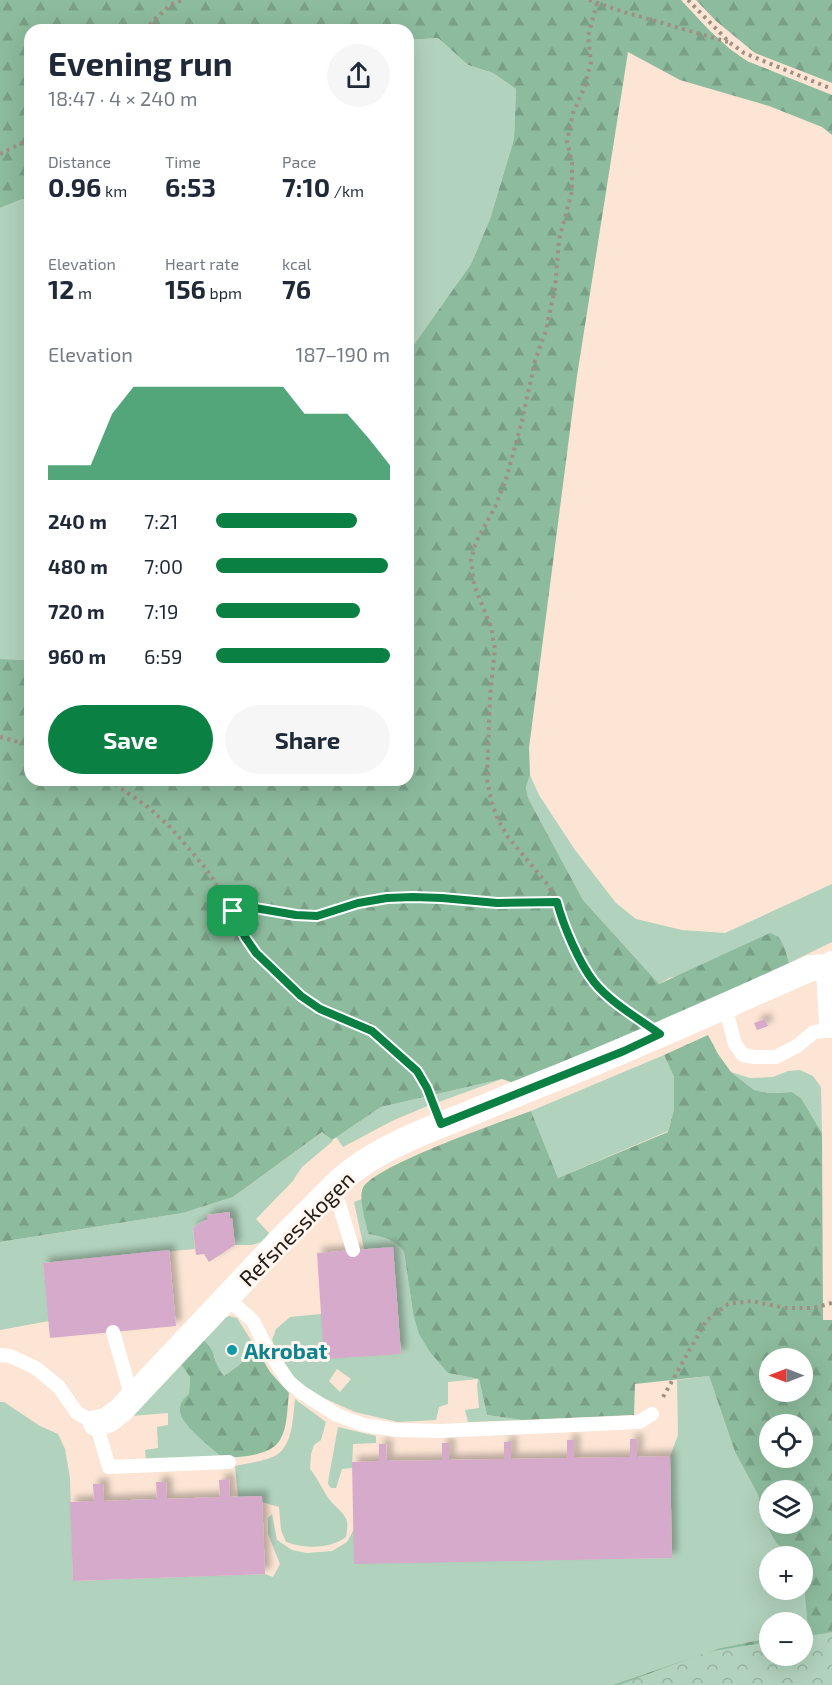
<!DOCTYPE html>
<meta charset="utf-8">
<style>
body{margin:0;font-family:"Exo 2",sans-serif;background:#f6f6f7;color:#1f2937;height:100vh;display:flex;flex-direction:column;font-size:22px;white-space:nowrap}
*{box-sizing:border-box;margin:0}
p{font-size:20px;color:#747a83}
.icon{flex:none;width:33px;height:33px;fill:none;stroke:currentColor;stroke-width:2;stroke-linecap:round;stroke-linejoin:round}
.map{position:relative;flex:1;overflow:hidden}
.side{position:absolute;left:24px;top:24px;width:390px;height:762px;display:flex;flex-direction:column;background:#fff;border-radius:18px;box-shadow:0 6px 24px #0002}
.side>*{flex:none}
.needle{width:39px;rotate:270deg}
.buttons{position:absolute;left:759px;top:1348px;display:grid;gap:12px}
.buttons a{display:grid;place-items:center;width:54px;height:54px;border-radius:50%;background:#fff;box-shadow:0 6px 24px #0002;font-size:30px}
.pin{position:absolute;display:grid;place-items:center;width:51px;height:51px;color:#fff;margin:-26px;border-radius:12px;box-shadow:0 3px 9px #0006}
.round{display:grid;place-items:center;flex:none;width:63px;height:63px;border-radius:32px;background:#f6f6f7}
.headline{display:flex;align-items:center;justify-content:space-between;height:102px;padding:0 24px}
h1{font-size:33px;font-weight:700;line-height:45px}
.metrics{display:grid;grid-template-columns:repeat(3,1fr);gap:9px;height:102px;padding:6px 24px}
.metrics div{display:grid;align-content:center}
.metrics b{font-size:26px;font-weight:700}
.metrics small{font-size:16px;font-weight:400}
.metrics p{font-size:16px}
.chart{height:168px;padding:12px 24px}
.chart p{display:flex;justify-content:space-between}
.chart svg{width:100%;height:108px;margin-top:6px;fill:#0b8043;opacity:.7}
.button{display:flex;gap:12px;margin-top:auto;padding:12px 24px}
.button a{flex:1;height:69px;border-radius:36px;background:#0b8043;color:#fff;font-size:24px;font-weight:700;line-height:69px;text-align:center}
.button a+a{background:#f6f6f7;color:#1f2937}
ul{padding:0 24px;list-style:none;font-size:20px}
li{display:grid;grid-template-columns:96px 72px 1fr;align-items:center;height:45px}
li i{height:15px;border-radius:8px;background:#0b8043}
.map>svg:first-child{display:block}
.grass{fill:#b1d2bc;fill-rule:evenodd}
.forest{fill:url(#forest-firs);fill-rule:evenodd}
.park{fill:url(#park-crowns)}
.building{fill:#d5aaca;filter:url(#shadow)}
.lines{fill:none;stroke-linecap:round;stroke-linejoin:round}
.path{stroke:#a08f83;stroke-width:4;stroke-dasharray:3 4.5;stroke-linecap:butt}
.service{stroke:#fff;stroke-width:14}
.minor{stroke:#fff;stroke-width:26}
.route-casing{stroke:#fff;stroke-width:12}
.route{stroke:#0b8043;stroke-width:8}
.culture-dot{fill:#0f9aa8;stroke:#fff6ef;stroke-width:2}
.labels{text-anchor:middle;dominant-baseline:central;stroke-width:6;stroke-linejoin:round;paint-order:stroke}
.street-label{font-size:22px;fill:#221a14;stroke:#fff6ef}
.culture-label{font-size:22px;font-weight:bold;fill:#0d838f;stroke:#fff6ef;text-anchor:start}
</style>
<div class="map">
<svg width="832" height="1685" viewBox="0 0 832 1685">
<defs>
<pattern id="forest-firs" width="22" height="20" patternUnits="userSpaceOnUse" patternTransform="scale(1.5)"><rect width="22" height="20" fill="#8dbb9d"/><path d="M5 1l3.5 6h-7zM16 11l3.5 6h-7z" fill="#79a086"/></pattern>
<pattern id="park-crowns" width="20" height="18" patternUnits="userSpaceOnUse" patternTransform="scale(1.5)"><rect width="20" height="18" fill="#b1d2bc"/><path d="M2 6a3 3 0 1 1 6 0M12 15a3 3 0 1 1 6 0" fill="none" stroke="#98b4a1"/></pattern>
<filter id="shadow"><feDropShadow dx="5.5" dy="-5.5" stdDeviation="3" flood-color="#0004"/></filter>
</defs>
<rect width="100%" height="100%" fill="#fce5d4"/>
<path class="grass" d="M438,38L468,65L493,73L516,89L514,139L490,219L471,264L408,353V40Z
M30,196V660L0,659V208Z
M530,775L539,795L575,850L616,903L636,919L682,930L725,933L832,884V942L789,963L785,949L669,978L659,984L583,900L528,798L526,787Z
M664,1055L674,1077V1109L668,1131L558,1178L531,1111Z
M800,1070L813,1076L821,1087L822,1133L801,1098L792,1092L770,1093L754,1090L731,1072L750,1078L773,1077L788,1071Z
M502,1079L425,1107L392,1121L343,1147L336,1137L381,1107Z
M322,1132L333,1141L302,1167L292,1182L256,1219L269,1233C262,1247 249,1245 235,1245L232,1218H230L229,1212L207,1215V1220L203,1221L193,1228L195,1249L43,1263L49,1321L0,1330V1242L183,1213L233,1197Z
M362,1199L368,1234C383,1237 395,1239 404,1252L413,1313L448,1373L479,1379L487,1415L522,1420L468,1422L465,1410L479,1408L477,1385L478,1379L448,1382V1404L439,1407L436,1420L398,1422L355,1412L317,1395L300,1383L288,1370L277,1352L272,1340L276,1329L290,1317L321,1314L401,1353L393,1248L364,1249L354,1202ZM337,1369L351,1379L340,1392L329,1381Z
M229,1316L237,1318L256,1348L238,1366L224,1376L216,1367L215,1357L202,1339L221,1320Z
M180,1363L190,1377L189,1394L184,1420L223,1458L146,1460L145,1450L158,1448L157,1427L168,1425V1413L130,1416Z
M709,1376L735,1452L758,1495L764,1522L775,1542L788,1553L789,1557H770V1590H802L803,1573L805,1575L808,1631L803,1632L802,1623H770L769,1638L720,1648L612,1685H0V1402H4L40,1426L58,1434L65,1449L70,1478L73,1581L265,1574L273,1577L280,1564L268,1534V1518L272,1514L277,1540L292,1550L307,1553L332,1551L347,1542L354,1529L357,1563L672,1558L670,1456L678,1435L677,1380Z
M295,1399L326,1422L321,1440L314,1445L311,1454L310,1469C318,1479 322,1489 329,1499C333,1505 342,1511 345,1517C349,1523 347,1530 346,1537C330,1549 305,1549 286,1542L281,1530L279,1507L262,1502V1496L238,1497L235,1466C247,1463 268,1461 278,1454C293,1443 293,1416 295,1399Z
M338,1427L376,1436V1443L353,1444L352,1468L342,1469L336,1488H331L328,1484L329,1476Z"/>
<path class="forest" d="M0,0H681L710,31L730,49L747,61L832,95V135L822,127L769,106L680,80L628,52L577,376L529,748L530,775L526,787L528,798L583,900L659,984L770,933L779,937L785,949L789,963L670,1019L516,1084L502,1079L381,1107L332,1140L322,1132L233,1197L183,1213L0,1242V659L30,660V780H408V353L471,264L490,219L514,139L516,89L493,73L468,65L438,38L408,40V30H30V196L0,208Z
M696,0H832V83L755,53L716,21Z
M708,1035L718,1054L731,1072L754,1090L770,1093L792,1092L801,1098L822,1133L823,1320H832V1685H612L720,1648L769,1638L770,1656H802L803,1632L808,1631L802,1557H789L788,1553L776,1543L764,1522L758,1495L735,1452L709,1376L635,1384L634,1415L522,1420L487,1415L479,1379L448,1373L430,1352L419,1334L413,1313L404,1252C395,1239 383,1237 368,1234C366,1222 358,1198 363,1188C373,1166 503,1121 531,1111L558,1178L668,1132L674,1109V1077L664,1055ZM770,1359H802V1392H770ZM770,1425H802V1458H770ZM770,1491H802V1524H770Z
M202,1339C219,1353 211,1361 224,1376L238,1366L256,1348L270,1372L289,1393C287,1407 288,1427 280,1440C271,1456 240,1457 223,1458C212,1448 181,1425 180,1411C179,1404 184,1398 189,1394L190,1377L180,1363Z"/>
<path class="park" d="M832,1632V1685H619L707,1652L769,1642L770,1656H802L803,1637Z"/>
<path class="building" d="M765,1019L768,1026L757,1030L754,1023Z
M230,1212V1218H232L235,1245L209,1262L204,1254L196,1255L193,1228L203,1221L207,1220V1215Z
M393,1247L401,1354L324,1359L317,1253Z
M169,1250L176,1326L50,1338L43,1263Z
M630,1439H637V1457L670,1456L672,1558L354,1564L352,1462L379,1461V1444H386L387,1461L442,1460V1443H449V1460L504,1459V1442L511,1441V1459L567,1458V1440H574V1458L630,1457Z
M229,1479L230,1497L262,1496L265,1574L73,1581L70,1502L94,1501L93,1484H103L104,1501L157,1499L156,1482H166L167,1499L220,1497L219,1480Z"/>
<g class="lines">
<path class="path" d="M589,0L624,12L728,42
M688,0L729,42L744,53L832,89
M597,3L588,36L591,62L585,86L573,113L567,141L572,163V191L559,240L555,288L546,330L535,361L521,425L506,479L495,507L476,542L471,560L474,585L491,627L495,649L490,696L487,779L491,800L498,820L508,837L548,885L557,902L562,921L584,967L595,983L608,996L635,1016
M144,30L170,5L182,0
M0,154L30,139
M0,737L30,745
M109,780L148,807L170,827L191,851L210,874L256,953L301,996L320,1009L372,1031L400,1054L417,1071L432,1101
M233,911L255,908L296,915L317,916L358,904L387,898L413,897L442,898L497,903L557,902
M663,1397L706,1321L728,1304L751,1301L786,1308H813L832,1303"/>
<path class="service" d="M725,1006L735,1044L743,1055L754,1057H776L797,1046L814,1032L832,1030
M332,1189L339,1204L353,1250
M226,1297L253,1321L266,1347L281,1370L289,1382L301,1392L337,1415L364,1425L396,1430L440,1431L639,1422L652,1414
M113,1332L132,1398
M0,1355L10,1356L36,1368L59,1387L77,1413L96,1423L109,1467L229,1462"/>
<path class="minor" d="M829,967L832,1025
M96,1423L108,1420L121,1410L281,1240L341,1180C376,1149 423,1132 466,1115C497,1102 528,1089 559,1077C644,1043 727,1005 811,968L829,967L832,964"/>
</g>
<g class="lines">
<g class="route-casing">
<path id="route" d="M413,897L442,898L497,903L557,902C563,925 579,963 594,982C611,1003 638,1018 660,1034L624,1051L441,1124L427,1088L417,1071L372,1031L320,1009L301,996L256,953L245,937L233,911L255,908L296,915L317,916L358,903L387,898Z"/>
</g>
<use href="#route" class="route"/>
</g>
<circle class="culture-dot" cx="232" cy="1350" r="6"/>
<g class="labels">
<g class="street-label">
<text transform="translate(296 1228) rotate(-45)">Refsnesskogen</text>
</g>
<g class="culture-label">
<text x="244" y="1350">Akrobat</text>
</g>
</g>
</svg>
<div class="buttons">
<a><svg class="needle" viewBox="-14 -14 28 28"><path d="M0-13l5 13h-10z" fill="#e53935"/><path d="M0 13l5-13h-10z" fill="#747a83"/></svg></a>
<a><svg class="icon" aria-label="locate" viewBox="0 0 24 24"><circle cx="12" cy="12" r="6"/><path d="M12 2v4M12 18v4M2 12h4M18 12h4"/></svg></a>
<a><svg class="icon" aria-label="layers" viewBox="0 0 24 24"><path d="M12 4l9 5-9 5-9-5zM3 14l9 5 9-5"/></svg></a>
<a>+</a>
<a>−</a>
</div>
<div class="pin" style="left:233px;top:911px;background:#1e9e55"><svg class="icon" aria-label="arrive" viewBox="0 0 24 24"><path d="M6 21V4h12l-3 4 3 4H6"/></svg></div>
<section class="side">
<div class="headline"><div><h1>Evening run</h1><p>18:47 · 4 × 240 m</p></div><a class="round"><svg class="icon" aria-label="share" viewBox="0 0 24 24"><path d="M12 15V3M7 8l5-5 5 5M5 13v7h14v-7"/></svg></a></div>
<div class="metrics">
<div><p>Distance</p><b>0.96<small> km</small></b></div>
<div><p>Time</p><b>6:53</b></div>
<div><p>Pace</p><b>7:10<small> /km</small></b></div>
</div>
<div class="metrics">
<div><p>Elevation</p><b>12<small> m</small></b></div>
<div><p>Heart rate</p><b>156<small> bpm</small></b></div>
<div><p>kcal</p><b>76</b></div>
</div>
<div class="chart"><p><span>Elevation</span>187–190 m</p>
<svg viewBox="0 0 160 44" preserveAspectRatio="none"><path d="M0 44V38L10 38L20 38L30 17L40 6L50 6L60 6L70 6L80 6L90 6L100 6L110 6L120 17L130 17L140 17L150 27L160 38V44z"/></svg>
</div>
<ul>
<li><b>240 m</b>7:21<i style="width:81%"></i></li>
<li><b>480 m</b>7:00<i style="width:99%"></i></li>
<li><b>720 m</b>7:19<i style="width:83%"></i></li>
<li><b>960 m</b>6:59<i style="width:100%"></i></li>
</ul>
<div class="button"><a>Save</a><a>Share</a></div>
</section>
</div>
